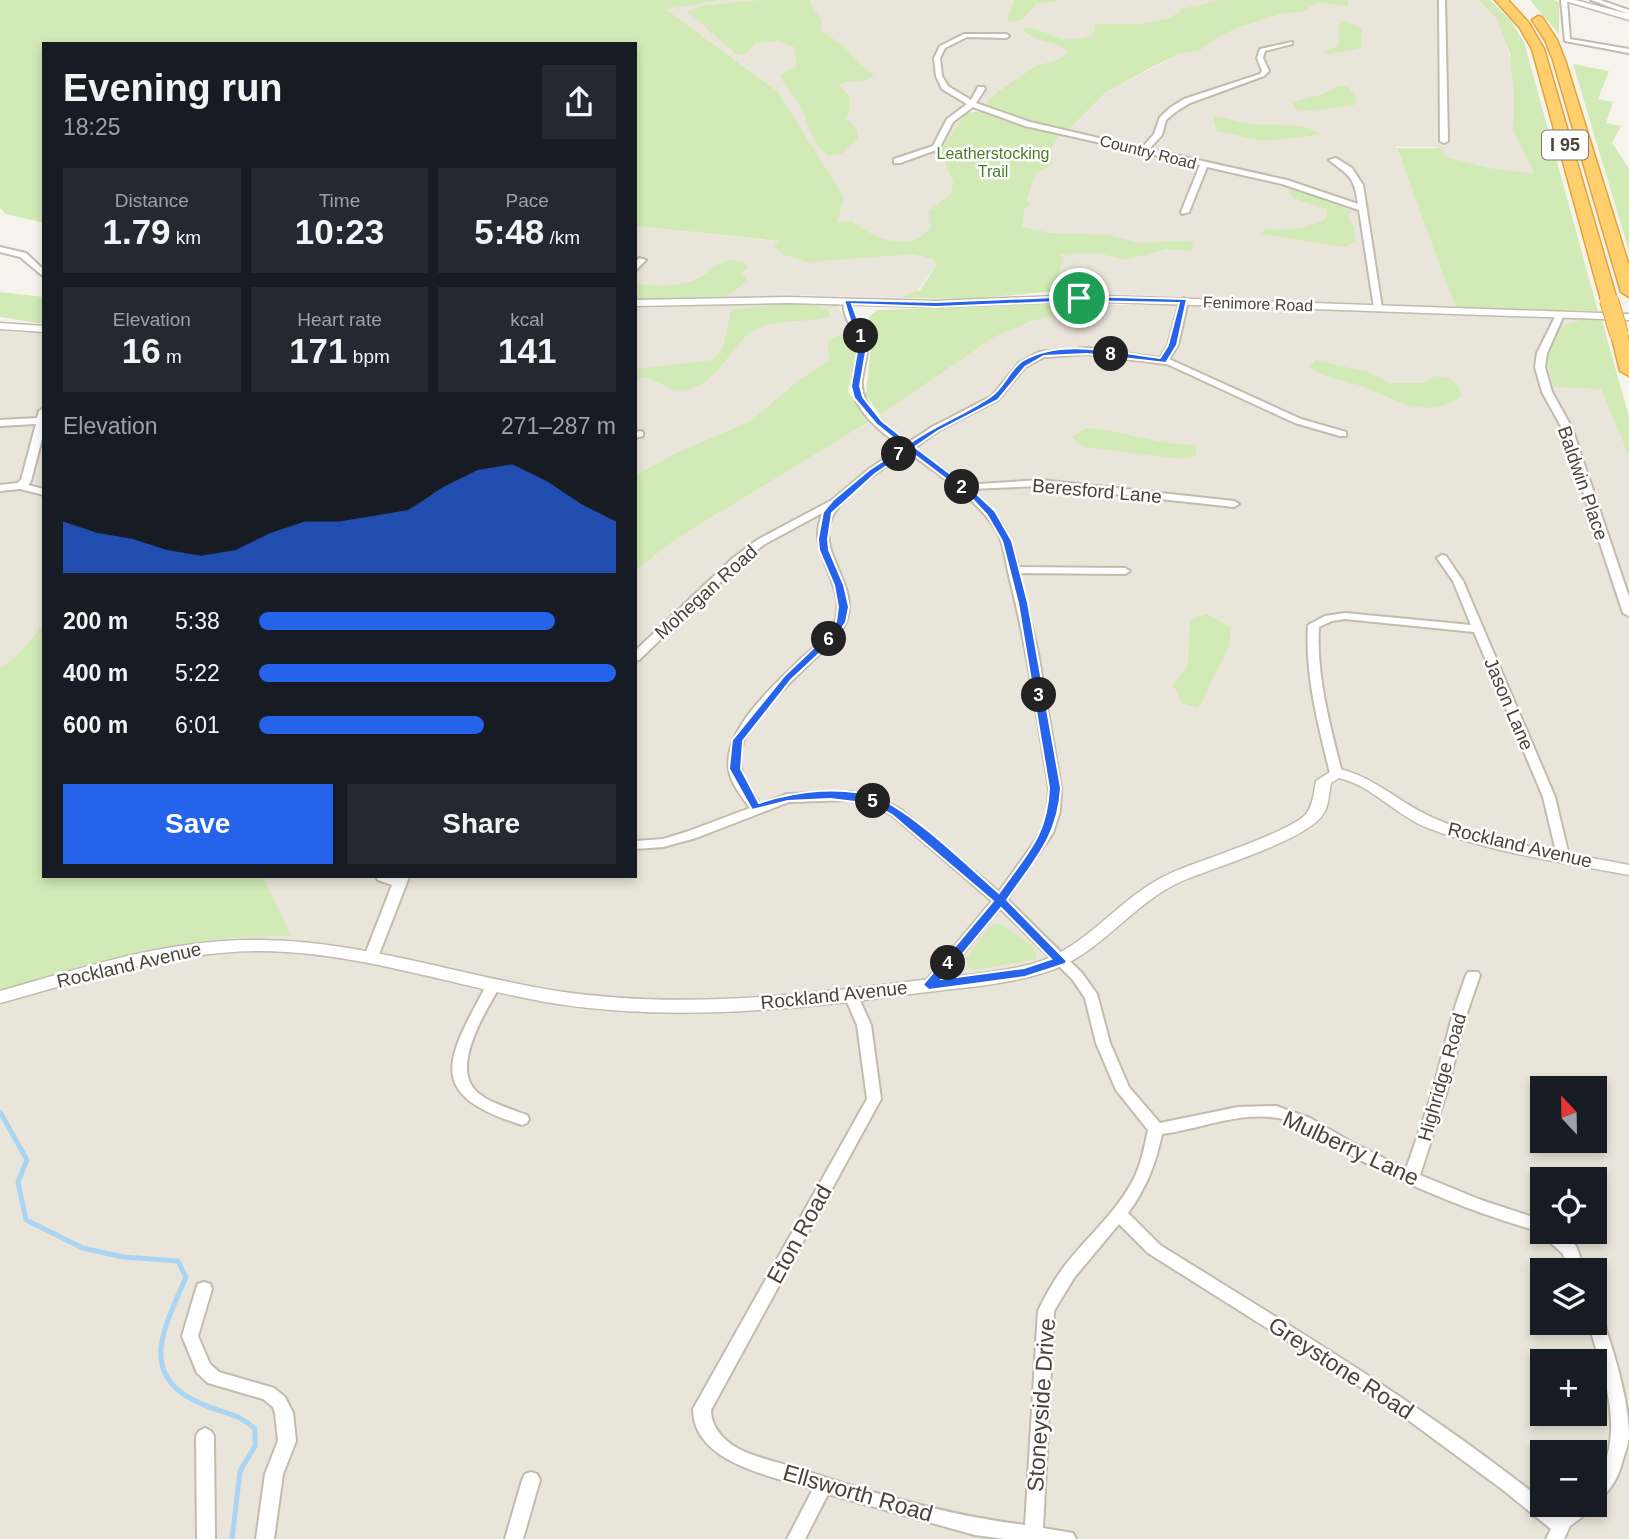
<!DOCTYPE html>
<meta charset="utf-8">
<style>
body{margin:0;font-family:Arial,sans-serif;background:#242831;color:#f1f3f6;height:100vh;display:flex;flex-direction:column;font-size:26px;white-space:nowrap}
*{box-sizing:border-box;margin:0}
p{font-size:23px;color:#9ea1a6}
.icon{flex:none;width:38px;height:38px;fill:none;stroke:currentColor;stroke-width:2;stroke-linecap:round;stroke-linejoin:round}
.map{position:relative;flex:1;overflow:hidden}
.panel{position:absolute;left:42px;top:42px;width:595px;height:836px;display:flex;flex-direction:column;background:#171b24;border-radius:0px;box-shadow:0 4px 10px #0003}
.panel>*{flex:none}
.needle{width:46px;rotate:338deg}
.controls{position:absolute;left:1530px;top:1076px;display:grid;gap:14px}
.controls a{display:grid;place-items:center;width:77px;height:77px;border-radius:0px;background:#171b24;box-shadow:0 4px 10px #0003;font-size:35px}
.pin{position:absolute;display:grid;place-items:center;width:60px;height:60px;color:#fff;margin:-30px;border:4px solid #fff;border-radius:50%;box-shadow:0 2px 7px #0007}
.km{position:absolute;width:35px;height:35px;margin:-18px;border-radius:50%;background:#222;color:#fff;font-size:19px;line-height:35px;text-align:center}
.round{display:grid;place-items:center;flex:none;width:74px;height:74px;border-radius:0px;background:#242831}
.headline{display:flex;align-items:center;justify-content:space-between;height:119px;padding:0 21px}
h1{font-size:38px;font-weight:700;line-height:52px}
.figures{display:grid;grid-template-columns:repeat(3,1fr);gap:10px;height:119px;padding:7px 21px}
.figures div{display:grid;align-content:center;border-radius:0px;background:#242831;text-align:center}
.figures b{font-size:35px;font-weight:700}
.figures small{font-size:19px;font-weight:400}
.figures p{font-size:19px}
.chart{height:196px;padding:14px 21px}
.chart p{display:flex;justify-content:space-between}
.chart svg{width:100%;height:126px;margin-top:7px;fill:#2563eb;opacity:.7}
.action{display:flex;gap:14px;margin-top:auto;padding:14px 21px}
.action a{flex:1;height:80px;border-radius:0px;background:#2563eb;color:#fff;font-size:28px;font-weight:700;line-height:80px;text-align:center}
.action a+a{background:#242831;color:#f1f3f6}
ul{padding:0 21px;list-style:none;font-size:23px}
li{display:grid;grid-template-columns:112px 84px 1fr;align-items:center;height:52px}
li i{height:18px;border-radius:9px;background:#2563eb}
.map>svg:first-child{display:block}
.residential{fill:#eae5da;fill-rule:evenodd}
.green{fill:#d2eab5}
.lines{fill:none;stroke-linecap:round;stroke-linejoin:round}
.stream{stroke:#a9d4f2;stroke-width:5}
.minor-casing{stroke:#c2bbae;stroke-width:4}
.tertiary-casing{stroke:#c2bbae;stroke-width:3}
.motorway-casing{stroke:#e0a43c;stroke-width:3}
.minor{fill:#fff;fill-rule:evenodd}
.tertiary{fill:#fff;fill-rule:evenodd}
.motorway{fill:#ffcf6e;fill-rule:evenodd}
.motorway-bridge-casing{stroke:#e0a43c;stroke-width:20;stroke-linecap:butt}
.motorway-bridge{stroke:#ffcf6e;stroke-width:18}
.route{fill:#2563eb;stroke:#fff;stroke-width:2;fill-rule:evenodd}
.labels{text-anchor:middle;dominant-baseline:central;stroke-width:5;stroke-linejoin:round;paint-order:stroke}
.far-street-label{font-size:16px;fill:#4b4439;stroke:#fff}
.far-park-label{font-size:16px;fill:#4a7f2a;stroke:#fff}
.shield{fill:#fff;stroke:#817c74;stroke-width:2}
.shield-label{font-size:18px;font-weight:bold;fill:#4b4439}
.street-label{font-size:19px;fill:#4b4439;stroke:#fff}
.near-street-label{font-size:23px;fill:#4b4439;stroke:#fff}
</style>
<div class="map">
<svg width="1629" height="1539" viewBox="0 0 1629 1539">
<rect width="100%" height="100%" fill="#f6f3ec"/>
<path class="residential" d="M722,0H1227L1041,69L984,105L966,113L941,151L953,182L943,255L915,294L900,298L792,295L727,300L635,301V226L786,242L777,91L665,8Z
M1320,0H1480L1499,18L1543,180L1441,157L1436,147H1396L1461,310L1056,291L1063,256L1017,251L1028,193L1047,141L1067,131L1106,92L1201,43L1258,19Z
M790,302L837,303L857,344L800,379L749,422L635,478V305Z
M1075,305H1232L1594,318L1606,383L1629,430V1539H0V990L157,948L227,938L290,936L263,877H635V571L676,539L880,415L1014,323L1045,310ZM1542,1088H1594V1141H1542ZM1542,1180H1594V1232H1542ZM1542,1270H1594V1323H1542ZM1542,1362H1594V1414H1542ZM1542,1452H1594V1505H1542Z
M0,330L19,333L44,332V685L0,695Z"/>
<path class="green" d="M0,0H721L666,9L777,91L844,197L837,223L851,220C866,234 899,249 918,238C923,236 927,231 931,227L929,211L951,194L953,182L940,151L966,113L982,111L1021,125L1060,134L1049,152L1053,164L1035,174L1027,199L1030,205L1025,208L1022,227L1051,233L1108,235L1138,243L1193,241L1192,251L1167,249L1125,260L1098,253L1057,254L1063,256L1056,291L972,299L900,298L920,290L937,264L933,259L914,254L808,262L784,255L774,246L780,241L635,226V44H44V223L6,214L0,208Z
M761,0H810L813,9L821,19V30C828,36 844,45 848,51C856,61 863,67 874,75C864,85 850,78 839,85L850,97V110L846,119L856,127L858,138L843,153L829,156C813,144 811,132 804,114C799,100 786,89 780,76L785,71L797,67L794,47L777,41L756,43L745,54H736L688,12L699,6Z
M1014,0H1061L1036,4L1022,20L1009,22L1007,19Z
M1221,0H1348V7L1318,2L1302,12L1283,13L1237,28L1220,36L1200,50L1179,54L1154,66L1106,92L1067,131L1029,122L984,105L996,93L1036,66L1058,60L1069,53C1057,38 1035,45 1022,29C1046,24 1057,51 1093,34L1095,24H1140L1171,18L1182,9Z
M1479,0H1490L1510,20L1524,42L1598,311L1457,308L1450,293L1397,148H1441L1446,157L1489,168L1535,174L1513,131L1514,97L1510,54L1497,19Z
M1530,0H1554L1559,3V34Z
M1344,21L1362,29L1361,48L1332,54L1322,53L1337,46L1340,40L1337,27Z
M1573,64L1609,71L1598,99L1613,102L1606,123L1621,126L1612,143L1629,169V251Z
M1339,86L1348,87L1357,99L1353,106C1333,106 1314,113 1295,109L1293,102L1320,95Z
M1213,116C1224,117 1234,121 1245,123C1270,128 1301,119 1321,135L1263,141L1217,131Z
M1298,189L1316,195L1352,212L1348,215L1355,229V241L1346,247L1261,234L1265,229C1286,230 1308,230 1327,218V209L1295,199L1287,192Z
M730,260L743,262L748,267L742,273L747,280L735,291L720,299H635V284C656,286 684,288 702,276C716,267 711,265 730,260Z
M0,292L44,297V324L0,317Z
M778,304H814L828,310L830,316C808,324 782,318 760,327C731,338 718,394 676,390C664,388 654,376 635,377V369L713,360L723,347L731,310Z
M1039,304L1075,305L1068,306L1069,312L1031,321L994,337L880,415L866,395L871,346L869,317L877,310Z
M1584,319L1602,321L1629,417V456L1601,389L1554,387C1545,357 1546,353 1561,326Z
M845,333L852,337L851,348L857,344L848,392L870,421L676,539L635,571V476L676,453L749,422L800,379L829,361L828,340Z
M1315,360L1368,372L1389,383H1423L1435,376L1450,378L1460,389L1461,397C1424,421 1397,399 1361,386C1343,379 1326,380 1310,367Z
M1085,428C1122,430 1156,445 1195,445L1197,453L1193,457L1183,459L1083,447L1072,437Z
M1207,614L1230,627C1231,648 1225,657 1215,674C1208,686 1207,698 1197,708L1182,703L1173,685L1188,665L1190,620Z
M44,624V877H263L291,936L227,938L157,948L0,990V668L18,655Z
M995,924H1002L1035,948L1036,959L975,970L967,967L966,958L991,925Z"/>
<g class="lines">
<path class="stream" d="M0,1112L27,1160L18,1182L26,1220L83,1248L123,1257L178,1261L186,1277C165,1327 135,1376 202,1404C221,1413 239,1413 255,1429V1446L240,1471L232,1539"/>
<g class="minor-casing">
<path id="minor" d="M1439,0H1445L1448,141L1444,143L1440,141Z
M1561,0H1567L1570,39L1629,49V53L1565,41Z
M1591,0H1600L1629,10V14Z
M964,34H1006L1009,36L1006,38L967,37L945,48L940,58L942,76L948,86L971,100L978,87H984L985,89L976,103L1030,122L1142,148L1154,134L1160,117L1171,107L1184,99L1260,74L1262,71L1257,58L1260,49L1292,42V44L1265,51L1263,58L1269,71L1264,76L1190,103L1177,111L1166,120L1162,135L1149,149L1287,180L1358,204C1354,176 1350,177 1329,160L1336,158L1352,168L1363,185L1382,308L1378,311L1374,308L1359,210L1282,184L1207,167L1189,212L1182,214L1181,212L1200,165L1025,126L973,107L953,122L939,149L900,163H894V159L933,146L947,119L967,104L942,89L936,76L934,58L940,46Z
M0,247L26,253L44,270V277L20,257L0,252Z
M639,258L646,260L635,271V263Z
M1184,298L1188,301L1178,345L1169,359L1301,419L1346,432V436H1340L1295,423L1167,364L1087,354L1044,357L1025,367L998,400L938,431L914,448L961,482L979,484L1041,480L1234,501L1239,504L1234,507L1041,486L970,489C998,513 1010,531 1018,567L1125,568L1130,571L1125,574L1019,573L1038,653L1061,788L1060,811L1053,833L1007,899L1082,973L1097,994L1110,1043L1129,1087L1160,1123L1238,1107L1276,1106L1310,1118L1353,1143L1406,1169L1432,1094L1453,1013L1466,975L1468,972H1478L1480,975L1467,1013L1446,1094L1420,1175L1481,1200L1542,1220V1232H1560L1576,1246L1585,1270H1569L1563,1254L1543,1236L1541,1232C1481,1215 1423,1192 1368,1164C1343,1152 1303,1122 1278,1118C1239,1111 1200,1129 1162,1134C1156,1163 1146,1189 1128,1213L1160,1245C1290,1326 1422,1404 1542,1500V1505H1548L1559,1514L1570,1505H1593L1590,1511L1570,1526L1564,1539H1546L1551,1529L1503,1490L1381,1400L1148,1253L1119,1224L1074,1278L1054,1311L1043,1528L1073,1533L1076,1539H1004L975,1535L828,1494L805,1539H787L813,1489C772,1476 693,1463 693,1409L867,1099L857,1025L845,997L847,994H857L871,1025L881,1099L711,1410C711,1428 725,1442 741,1450C760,1459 782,1463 802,1470C874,1494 950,1516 1025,1525L1038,1311C1045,1296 1053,1282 1063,1268C1085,1239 1114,1215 1132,1182C1141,1166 1144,1148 1148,1130L1116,1090L1096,1043L1085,998L1072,979L1000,908L935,988H925L923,985L925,982L992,901L892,815L871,804L851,800L789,802L696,838L663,847L635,849V841L663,839L686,832L750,808C742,797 731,784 729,770C722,730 776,683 803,657C813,648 826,639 833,626C853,588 801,550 824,512L765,544L741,562L639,660L635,661V651L733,558L757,540L832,500L868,470L902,447C881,432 849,408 853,379C854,366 860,354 857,341C853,327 841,315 844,300L851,302C852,317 863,328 866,343C869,356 863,367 862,380C859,407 889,429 908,443L932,427L992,396L1019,363L1039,352L1087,348L1160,358L1168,345L1180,301ZM908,452C938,474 972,495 993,525C1004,540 1005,559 1009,576C1027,646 1037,717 1049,788L1048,811L1041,833L999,892L900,809L879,798L851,792L787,794L760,804C753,794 745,784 742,772C739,762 740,749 744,740C755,714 793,680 813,660C825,649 838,639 845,624C851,611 849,596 844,583C838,567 828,550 828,532C829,499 883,469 908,452Z
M1560,312L1564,315L1547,353L1545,367L1552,392L1572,428L1629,597V616L1623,613L1562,428L1542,392L1535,367L1537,353L1556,315Z
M44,408V431L31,481L28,485L44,489V495L20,489L0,491V485L17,483L21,480L36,424L0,426V420L37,418L39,411Z
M640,431L643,432V436L635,438V432Z
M1442,555L1446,556L1463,581L1555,797L1569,856L1568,859H1558L1557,856L1543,797L1474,632L1345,619L1332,621L1319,627C1316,676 1330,725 1342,773L1336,777L1330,773C1318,725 1305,675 1308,625L1325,616L1345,613L1471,625L1453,581L1437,558Z
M376,877H409L378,957L376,960H366L364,957L392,885L378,880Z
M494,979L499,981L501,984C487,1010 448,1068 478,1093C492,1104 511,1109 527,1115L529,1119L527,1123L522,1125C422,1094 448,1058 487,984L489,981Z
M204,1282L210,1284L212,1289L198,1336L210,1364L219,1372L274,1388L285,1397L293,1413L296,1441L283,1474L274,1539H256L265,1474L278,1441L275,1413L273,1407L263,1399L208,1383L197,1373L182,1336L196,1289L198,1284Z
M1594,1310L1600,1312L1602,1317C1614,1353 1629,1399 1629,1437C1628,1446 1624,1455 1622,1463C1618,1478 1609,1495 1594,1501V1480C1629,1439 1602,1368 1588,1323H1594Z
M205,1428L211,1431L214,1436L215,1539H197L196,1436L199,1431Z
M531,1472L537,1474L540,1480L523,1539H505L522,1480L525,1474Z"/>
</g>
<g class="tertiary-casing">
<path id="tertiary" d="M1562,0H1575L1629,14V20Z
M1079,295L1629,314V320L1079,301L936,307L789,303L635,306V300L789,297L936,301Z
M0,323L44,326V332L0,329Z
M1336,768C1377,777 1399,804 1436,819C1496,845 1565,852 1629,865V875C1562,862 1493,853 1428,828C1396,816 1373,786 1339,778L1331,783C1329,792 1329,803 1325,811C1313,839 1211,868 1180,882C1132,904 1102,952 1052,970C1010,985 964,987 919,993C801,1009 677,1022 558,1004C458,988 360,951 257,951C169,952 84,980 0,1003V991C84,967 172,938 261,940C362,941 458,975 557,991C675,1009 797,996 914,981C953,976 994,974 1032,964C1087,949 1119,896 1171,873C1200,860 1289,833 1306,814C1313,806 1314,791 1316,781Z"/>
</g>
<g class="motorway-casing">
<path id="motorway" d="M1495,0H1508L1529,23L1544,49L1617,300L1615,303H1603L1601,300L1532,49L1520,28Z
M1538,16L1542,17L1557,40L1565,60L1629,266V297L1621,292L1553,60L1545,40L1532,20Z
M1619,329L1625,330L1629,340V376L1620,371L1611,334Z"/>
</g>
<use href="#minor" class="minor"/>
<use href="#tertiary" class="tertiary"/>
<use href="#motorway" class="motorway"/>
<g class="motorway-bridge-casing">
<path id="motorway-bridge" d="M1609,300L1619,334"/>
</g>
<use href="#motorway-bridge" class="motorway-bridge"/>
</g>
<path class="route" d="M1079,296L1187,299L1177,345L1166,363L1087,354L1044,356L1025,367L998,400L938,431L915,447L977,494L995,511L1012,541L1028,603L1061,788C1058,837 1034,861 1007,900L1067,961L1065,964L1025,977L929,990L923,985L925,982L993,901L892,815L872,804L830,799L788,801L752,810L729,769L732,740L784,676L828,634L836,622L838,607L834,585L819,550L818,539L823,512L833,500L869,470L904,447L876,424L854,398L851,386L858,346L844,300L936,302ZM1079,301L1179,303L1168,345L1160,358C1118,353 1061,337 1022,361C1009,370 1003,389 990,397C964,415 935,425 910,443L882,421L863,397L860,386L867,346L852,304L936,307ZM909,451L971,498L987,515L1002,541L1018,603L1049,788C1047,837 1026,854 999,893C968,866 916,815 881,799C844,784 795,791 759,803L741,769L743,741L791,680L835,639L846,622L849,607L844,585L829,550L828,539L832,513L875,474ZM1001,908L1051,959L1024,968L942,979Z"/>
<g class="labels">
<g class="far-street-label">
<text transform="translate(1148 152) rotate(14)">Country Road</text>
<text transform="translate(1258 304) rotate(2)">Fenimore Road</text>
</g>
<g class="far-park-label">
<text x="993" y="153">Leatherstocking<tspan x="993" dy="18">Trail</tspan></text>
</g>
<rect class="shield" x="1542" y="130.5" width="46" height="29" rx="5"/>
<g class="shield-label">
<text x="1565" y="145">I 95</text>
</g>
<g class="street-label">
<text transform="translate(1583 483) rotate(71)">Baldwin Place</text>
<text transform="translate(1097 491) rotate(5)">Beresford Lane</text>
<text transform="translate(706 592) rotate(-42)">Mohegan Road</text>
<text transform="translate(1509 704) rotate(67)">Jason Lane</text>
<text transform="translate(1520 845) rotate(13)">Rockland Avenue</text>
<text transform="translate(129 965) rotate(-13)">Rockland Avenue</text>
<text transform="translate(834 995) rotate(-6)">Rockland Avenue</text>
<text transform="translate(1442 1077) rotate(-74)">Highridge Road</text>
</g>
<g class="near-street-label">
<text transform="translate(1351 1148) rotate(25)">Mulberry Lane</text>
<text transform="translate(799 1234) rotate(-61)">Eton Road</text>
<text transform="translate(1341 1368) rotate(33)">Greystone Road</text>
<text transform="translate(1041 1405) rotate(-86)">Stoneyside Drive</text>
<text transform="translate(858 1493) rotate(16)">Ellsworth Road</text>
</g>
</g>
</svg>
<div class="controls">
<a><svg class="needle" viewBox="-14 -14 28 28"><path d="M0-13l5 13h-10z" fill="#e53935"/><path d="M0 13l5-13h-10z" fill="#9ea1a6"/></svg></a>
<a><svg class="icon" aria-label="locate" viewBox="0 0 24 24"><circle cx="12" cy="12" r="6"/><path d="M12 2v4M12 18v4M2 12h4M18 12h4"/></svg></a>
<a><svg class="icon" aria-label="layers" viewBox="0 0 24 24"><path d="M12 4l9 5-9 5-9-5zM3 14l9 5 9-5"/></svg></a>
<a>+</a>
<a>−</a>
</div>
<div class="pin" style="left:1079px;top:298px;background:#1e9e55"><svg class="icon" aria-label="arrive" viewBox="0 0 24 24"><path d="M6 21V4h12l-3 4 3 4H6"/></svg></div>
<b class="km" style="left:861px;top:336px">1</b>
<b class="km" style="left:962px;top:487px">2</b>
<b class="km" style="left:1039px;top:695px">3</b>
<b class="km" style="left:948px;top:963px">4</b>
<b class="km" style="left:873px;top:801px">5</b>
<b class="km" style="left:829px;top:639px">6</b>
<b class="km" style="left:899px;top:454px">7</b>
<b class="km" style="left:1111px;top:354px">8</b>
<section class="panel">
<div class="headline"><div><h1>Evening run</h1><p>18:25</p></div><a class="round"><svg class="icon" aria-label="share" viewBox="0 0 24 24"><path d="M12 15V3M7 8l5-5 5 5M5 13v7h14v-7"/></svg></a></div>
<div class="figures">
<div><p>Distance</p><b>1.79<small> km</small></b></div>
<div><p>Time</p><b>10:23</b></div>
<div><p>Pace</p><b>5:48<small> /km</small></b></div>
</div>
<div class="figures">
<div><p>Elevation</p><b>16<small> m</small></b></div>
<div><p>Heart rate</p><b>171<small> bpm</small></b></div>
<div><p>kcal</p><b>141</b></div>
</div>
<div class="chart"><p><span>Elevation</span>271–287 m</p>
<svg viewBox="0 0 160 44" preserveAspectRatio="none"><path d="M0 44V26L10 30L20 32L30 36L40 38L50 36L60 30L70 26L80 26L90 24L100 22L110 14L120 8L130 6L140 12L150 20L160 26V44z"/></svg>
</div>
<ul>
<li><b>200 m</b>5:38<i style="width:83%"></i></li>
<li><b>400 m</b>5:22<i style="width:100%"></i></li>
<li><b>600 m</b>6:01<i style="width:63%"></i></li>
</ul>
<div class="action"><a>Save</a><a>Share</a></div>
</section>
</div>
